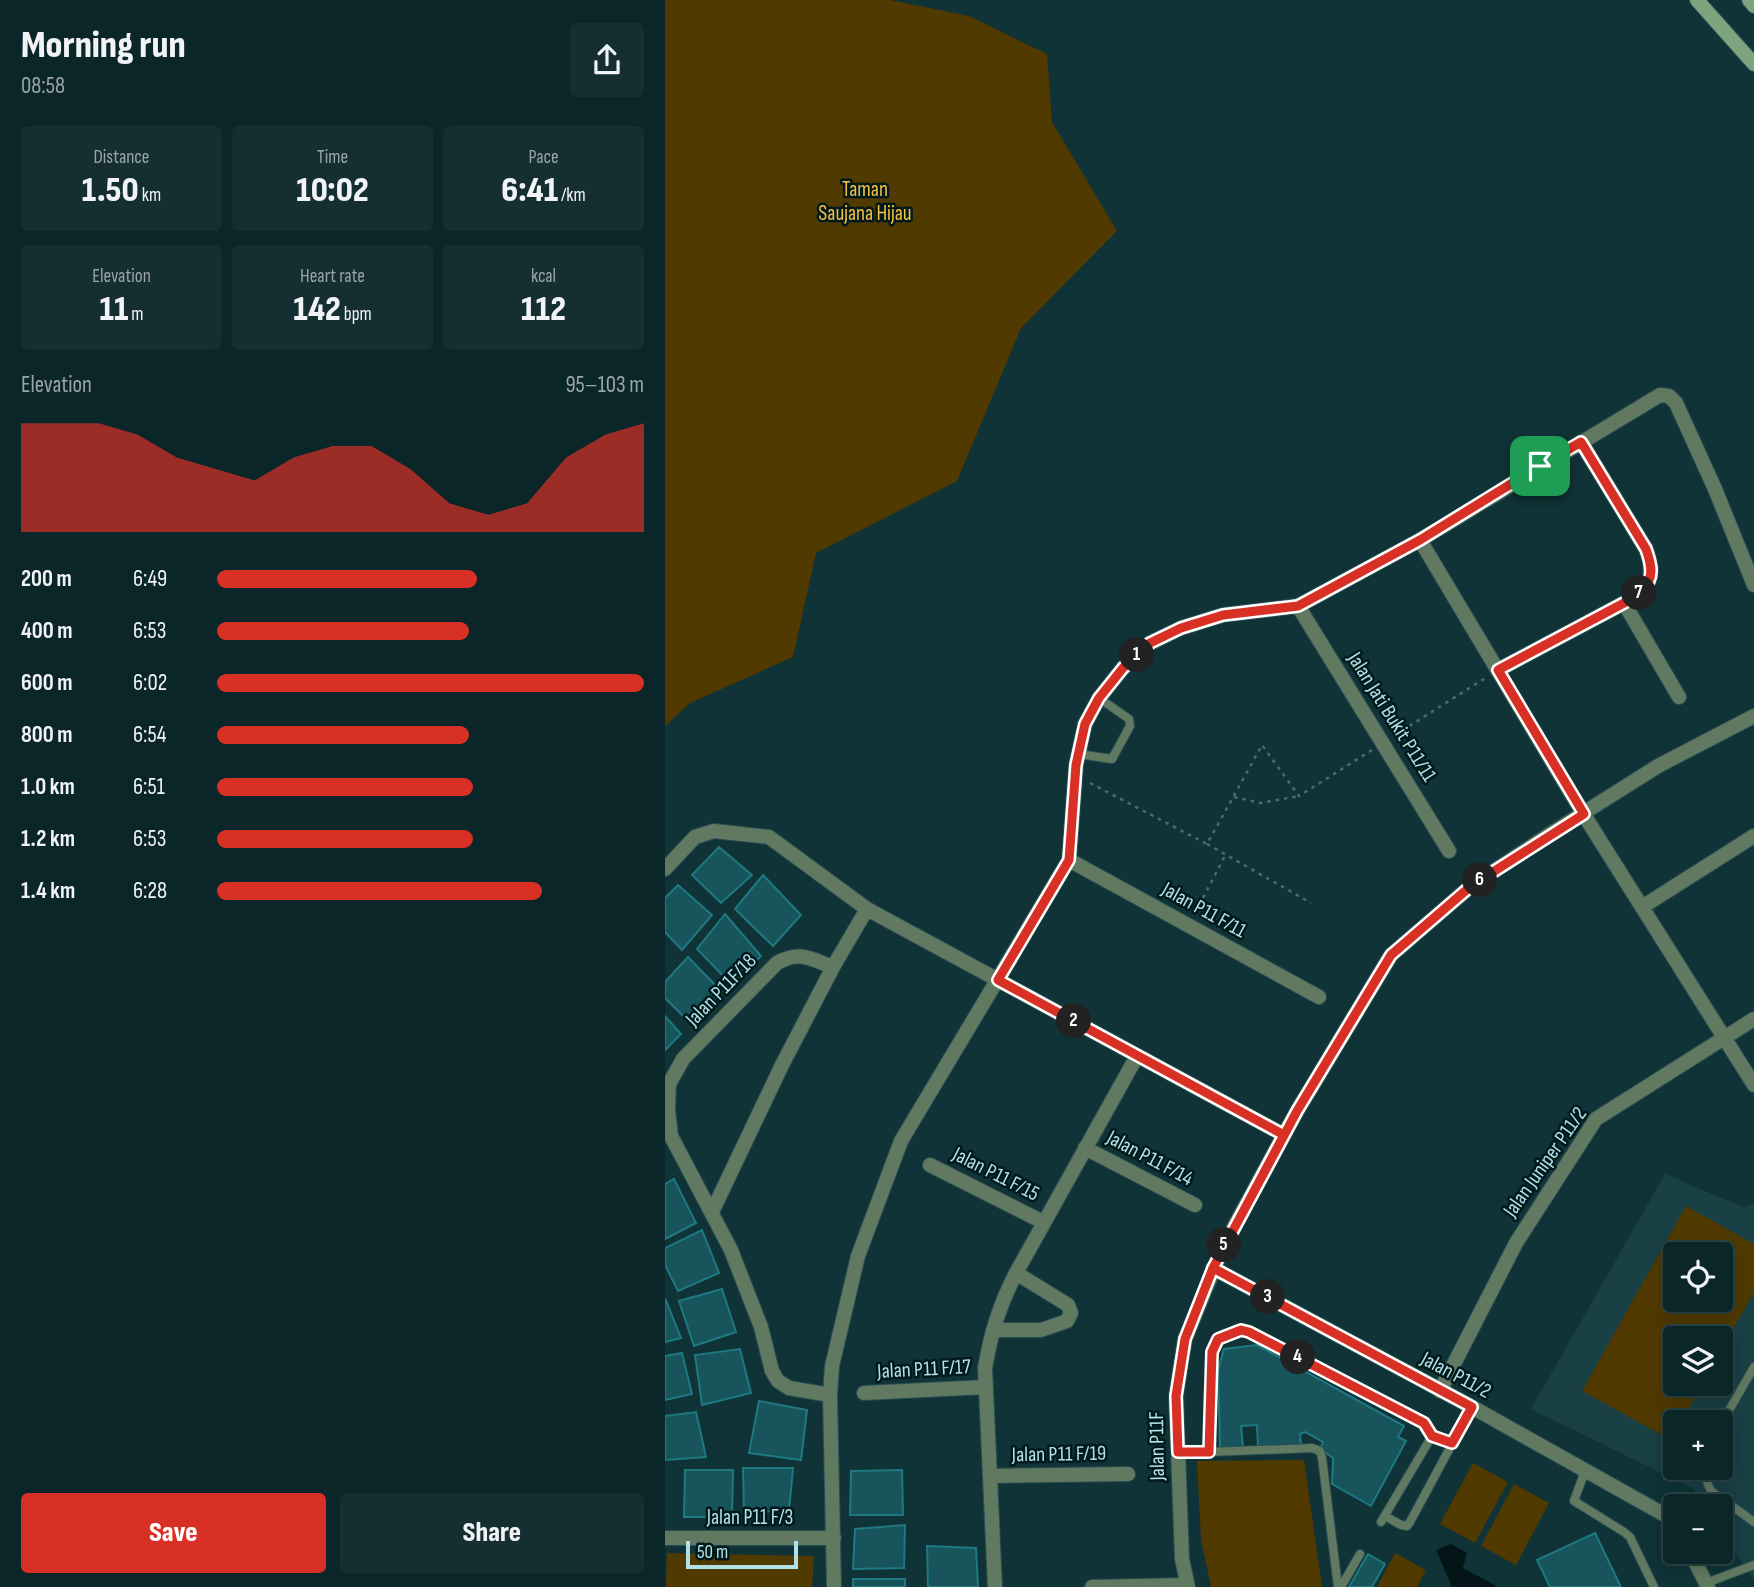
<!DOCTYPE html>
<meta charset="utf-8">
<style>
body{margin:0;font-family:"Sofia Sans Condensed",sans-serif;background:#142e31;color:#f1f3f6;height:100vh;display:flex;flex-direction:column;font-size:26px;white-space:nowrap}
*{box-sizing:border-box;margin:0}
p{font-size:23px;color:#9aa5a8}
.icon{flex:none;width:38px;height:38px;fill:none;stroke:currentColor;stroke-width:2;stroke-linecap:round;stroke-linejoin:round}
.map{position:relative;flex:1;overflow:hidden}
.side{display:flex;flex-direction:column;background:#0b2629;width:665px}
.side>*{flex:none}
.buttons{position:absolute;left:998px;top:1242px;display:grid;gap:14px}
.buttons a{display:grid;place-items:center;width:70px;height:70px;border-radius:7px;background:#0b2629;box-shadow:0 4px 18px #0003,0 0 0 2px #2b4346;font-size:35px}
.scale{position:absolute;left:21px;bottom:18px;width:112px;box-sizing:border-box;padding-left:7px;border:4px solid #b0e1e6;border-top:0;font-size:19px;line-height:24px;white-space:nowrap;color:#b0e1e6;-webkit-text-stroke:5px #02191c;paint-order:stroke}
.pin{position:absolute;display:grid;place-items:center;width:60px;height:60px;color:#fff;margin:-30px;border-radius:14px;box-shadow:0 4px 10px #0006}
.km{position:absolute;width:35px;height:35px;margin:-18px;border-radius:50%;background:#222;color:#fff;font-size:19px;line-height:35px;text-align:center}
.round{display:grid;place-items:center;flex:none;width:74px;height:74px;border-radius:7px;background:#142e31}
.overview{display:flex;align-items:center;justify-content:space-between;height:119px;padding:0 21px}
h1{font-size:38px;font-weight:800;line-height:52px}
.metrics{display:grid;grid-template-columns:repeat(3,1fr);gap:10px;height:119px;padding:7px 21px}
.metrics div{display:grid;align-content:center;border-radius:7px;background:#142e31;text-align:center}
.metrics b{font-size:35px;font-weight:800}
.metrics small{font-size:19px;font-weight:400}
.metrics p{font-size:19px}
.chart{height:196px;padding:14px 21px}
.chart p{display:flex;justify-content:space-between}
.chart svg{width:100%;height:126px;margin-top:7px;fill:#d93025;opacity:.7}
.button{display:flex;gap:14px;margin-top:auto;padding:14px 21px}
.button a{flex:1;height:80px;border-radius:7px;background:#d93025;color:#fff;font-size:28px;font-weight:800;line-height:80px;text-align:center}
.button a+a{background:#142e31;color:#f1f3f6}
ul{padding:0 21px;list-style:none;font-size:23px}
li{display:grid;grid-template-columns:112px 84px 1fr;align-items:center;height:52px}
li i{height:18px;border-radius:9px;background:#d93025}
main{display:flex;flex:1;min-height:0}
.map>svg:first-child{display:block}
.built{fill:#184045;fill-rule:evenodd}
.green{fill:#503a00;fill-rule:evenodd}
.water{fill:#041517}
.building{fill:#17545b;stroke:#1e7982;stroke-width:2}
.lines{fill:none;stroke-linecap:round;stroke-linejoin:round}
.lane-casing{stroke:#294f53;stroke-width:10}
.street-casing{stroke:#294f53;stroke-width:16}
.secondary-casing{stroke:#294f53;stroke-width:16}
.path{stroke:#456d72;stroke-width:2.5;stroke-dasharray:3.5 5;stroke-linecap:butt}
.lane{stroke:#617961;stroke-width:8}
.street{stroke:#617961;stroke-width:14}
.secondary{stroke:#7da47e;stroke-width:14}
.route-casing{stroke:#fff;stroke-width:14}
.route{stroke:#d93025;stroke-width:9}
.labels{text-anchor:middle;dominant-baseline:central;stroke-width:5;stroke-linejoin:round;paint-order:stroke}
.park-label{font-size:21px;fill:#f5c142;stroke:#02191c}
.street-label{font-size:21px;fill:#b0e1e6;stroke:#02191c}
</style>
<main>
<section class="side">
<div class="overview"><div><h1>Morning run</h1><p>08:58</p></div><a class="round"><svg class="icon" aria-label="share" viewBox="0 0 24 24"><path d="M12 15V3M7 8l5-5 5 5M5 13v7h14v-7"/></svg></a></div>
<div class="metrics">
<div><p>Distance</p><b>1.50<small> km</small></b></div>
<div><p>Time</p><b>10:02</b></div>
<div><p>Pace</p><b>6:41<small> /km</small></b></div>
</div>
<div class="metrics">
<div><p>Elevation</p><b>11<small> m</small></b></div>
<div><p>Heart rate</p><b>142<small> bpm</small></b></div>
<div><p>kcal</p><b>112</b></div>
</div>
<div class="chart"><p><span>Elevation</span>95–103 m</p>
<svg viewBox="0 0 160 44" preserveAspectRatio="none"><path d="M0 44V6L10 6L20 6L30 10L40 18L50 22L60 26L70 18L80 14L90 14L100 22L110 34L120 38L130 34L140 18L150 10L160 6V44z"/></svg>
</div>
<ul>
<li><b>200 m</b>6:49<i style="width:61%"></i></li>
<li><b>400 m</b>6:53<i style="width:59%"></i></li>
<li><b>600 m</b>6:02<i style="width:100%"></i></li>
<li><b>800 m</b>6:54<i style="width:59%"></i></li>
<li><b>1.0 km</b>6:51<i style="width:60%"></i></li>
<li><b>1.2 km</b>6:53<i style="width:60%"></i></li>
<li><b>1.4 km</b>6:28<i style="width:76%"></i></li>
</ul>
<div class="button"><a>Save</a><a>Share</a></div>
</section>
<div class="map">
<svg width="1089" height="1587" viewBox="0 0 1089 1587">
<rect width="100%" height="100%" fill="#0f3337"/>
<path class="built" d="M1000,1174L1080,1208L1089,1202V1580L1055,1529V1507H1041L1029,1489L866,1409ZM1010,1255H1055V1300H1010ZM1010,1339H1055V1384H1010ZM1010,1423H1055V1468H1010Z"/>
<path class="green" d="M0,0H225L304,16L382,54L387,122L452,231L356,328L292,481L151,553L128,657L25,703L0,726Z
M1021,1206L1089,1244V1292L1055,1352V1339H1010V1384H1037L1016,1423H1010V1434L1006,1440L917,1391ZM1010,1255H1055V1300H1010Z
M639,1460L657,1587H546L536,1539L532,1461Z
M808,1463L843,1482L810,1543L775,1524Z
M849,1484L884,1503L851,1565L816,1546Z
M2,1553L149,1556L147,1587H1Z
M730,1553L761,1570L752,1587H712Z"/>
<path class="water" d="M786,1544L802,1553L798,1568L833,1587H787L771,1550Z"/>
<path class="building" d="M54,847L87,875L56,903L27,875Z
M98,875L136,915L108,946L70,909Z
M13,885L47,915L17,950L0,932V898Z
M60,914L96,956L67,985L32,949Z
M23,957L57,992L25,1023L0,998V982Z
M0,1016L16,1034L0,1050Z
M9,1179L31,1223L0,1239V1184Z
M37,1230L54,1273L13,1291L0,1265V1248Z
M57,1289L71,1332L29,1346L14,1301Z
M0,1298L16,1338L0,1342Z
M592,1345L739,1426L733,1437L741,1441L706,1506L667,1484L668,1458L655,1449L658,1442L640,1432L635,1434L636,1445L593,1447L592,1425L576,1426L578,1447L555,1448L553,1370L559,1349Z
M75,1349L86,1393L37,1405L30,1355Z
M17,1353L27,1394L0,1400V1356Z
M94,1401L142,1410L136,1460L84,1453Z
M31,1412L41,1457L0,1460V1416Z
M78,1468H128L124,1511L79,1512Z
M20,1470H68L67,1517H19Z
M237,1470L238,1515H185L186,1471Z
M240,1525L239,1568L188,1569L190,1529Z
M930,1533L956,1587H885L872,1560Z
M262,1546L311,1548L313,1587H263Z
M703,1554L720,1564L707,1587H684Z
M188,1579H240V1587H188Z"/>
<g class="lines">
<g class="lane-casing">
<path id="lane" d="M413,754L447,759L465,726L464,719L434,698
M1055,1426L1089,1367
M767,1436L787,1443
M513,1452H544
M1036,1468L1046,1491L1089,1522
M920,1471L909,1501L959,1532L965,1537L989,1587
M720,1516L736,1525L742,1526L745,1522L807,1407
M1041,1583L1089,1565
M673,1587L657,1458L655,1451L647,1448L544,1452L546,1352L553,1339L576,1330L584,1332L759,1423L767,1436L716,1522
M676,1587L695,1554"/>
</g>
<g class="street-casing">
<path id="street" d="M755,540L919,815L1089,1085
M959,603L1014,697
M633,606L784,851
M833,670L959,603C985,585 992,580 981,549L916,442
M404,860L654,997
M0,869L30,837L49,831L104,837L202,909L619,1135
M977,907L1089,836
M420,1148L530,1205
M265,1165L378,1222
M47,1212L117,1065L168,967L202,909
M548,1268L807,1407L991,1510L1005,1518L1010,1526
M328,1330H376L402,1321L406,1313L403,1305L351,1273
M775,1391L851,1243L931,1119L1089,1019
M199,1393L321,1387
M165,1395L124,1388L113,1381L107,1371L96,1327L66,1250L6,1136L3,1110L4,1084L18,1059L112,963C134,950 146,959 168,967
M325,1476L463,1474
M0,1538H169
M1025,1552L1043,1587
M169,1587L165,1395L167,1366L193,1256L236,1141L404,860L411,765L420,724L434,698L458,668L485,643L516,628L558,615L633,606L755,540L995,395L1004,396L1011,403L1050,489L1089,585
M330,1587L320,1368C326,1333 334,1306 351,1273L472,1056
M427,1587L522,1585
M523,1587L517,1559L511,1396L520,1339L557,1249L632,1111L726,955L806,886L882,836L993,766L1089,716"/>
</g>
<g class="secondary-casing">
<path id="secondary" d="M1032,0L1089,64
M1084,0L1089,6"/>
</g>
<path class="path" d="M730,735L822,677
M425,783L542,844L597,745L634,796L707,750
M569,797L596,803L634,796
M542,844L646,903
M530,913L561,854"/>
<use href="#lane" class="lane"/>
<use href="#street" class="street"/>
<use href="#secondary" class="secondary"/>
</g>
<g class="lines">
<g class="route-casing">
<path id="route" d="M875,466L755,540L633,606L558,615L516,628L485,643L458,668L434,698L420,724L411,765L404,860L333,980L619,1135L548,1268L807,1407L787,1443L767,1436L759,1423L584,1332L576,1330L553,1339L547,1352L544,1452H513L511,1396L520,1339L548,1268L632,1111L726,955L806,886L919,814L833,670L959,603C985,585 992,580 981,549L916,442L875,466"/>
</g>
<use href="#route" class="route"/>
</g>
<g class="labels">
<g class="park-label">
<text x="200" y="189">Taman<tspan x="200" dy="24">Saujana Hijau</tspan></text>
</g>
<g class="street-label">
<text transform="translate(727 717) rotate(58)">Jalan Jati Bukit P11/11</text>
<text transform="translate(539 910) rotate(29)">Jalan P11 F/11</text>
<text transform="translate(56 990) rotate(-46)">Jalan P11F/18</text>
<text transform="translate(485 1158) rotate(28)">Jalan P11 F/14</text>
<text transform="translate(880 1162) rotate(-55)">Jalan Juniper P11/2</text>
<text transform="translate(331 1174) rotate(27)">Jalan P11 F/15</text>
<text transform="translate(259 1369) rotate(-3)">Jalan P11 F/17</text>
<text transform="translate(791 1375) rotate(28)">Jalan P11/2</text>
<text transform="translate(492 1446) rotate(-91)">Jalan P11F</text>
<text transform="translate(394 1454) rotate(-1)">Jalan P11 F/19</text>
<text x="85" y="1517">Jalan P11 F/3</text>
</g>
</g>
</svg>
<div class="buttons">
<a><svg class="icon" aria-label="locate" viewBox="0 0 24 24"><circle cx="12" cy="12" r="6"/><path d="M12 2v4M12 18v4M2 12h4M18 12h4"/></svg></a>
<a><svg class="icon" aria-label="layers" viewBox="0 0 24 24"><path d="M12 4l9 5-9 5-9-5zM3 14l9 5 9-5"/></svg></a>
<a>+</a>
<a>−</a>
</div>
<div class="scale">50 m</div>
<div class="pin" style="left:875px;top:466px;background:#1e9e55"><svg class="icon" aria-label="arrive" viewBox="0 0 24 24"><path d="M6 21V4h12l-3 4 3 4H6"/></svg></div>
<b class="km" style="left:472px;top:655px">1</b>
<b class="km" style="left:409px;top:1021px">2</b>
<b class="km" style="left:603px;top:1297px">3</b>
<b class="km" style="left:633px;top:1357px">4</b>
<b class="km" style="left:559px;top:1245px">5</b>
<b class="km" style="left:815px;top:880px">6</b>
<b class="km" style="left:974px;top:593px">7</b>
</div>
</main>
